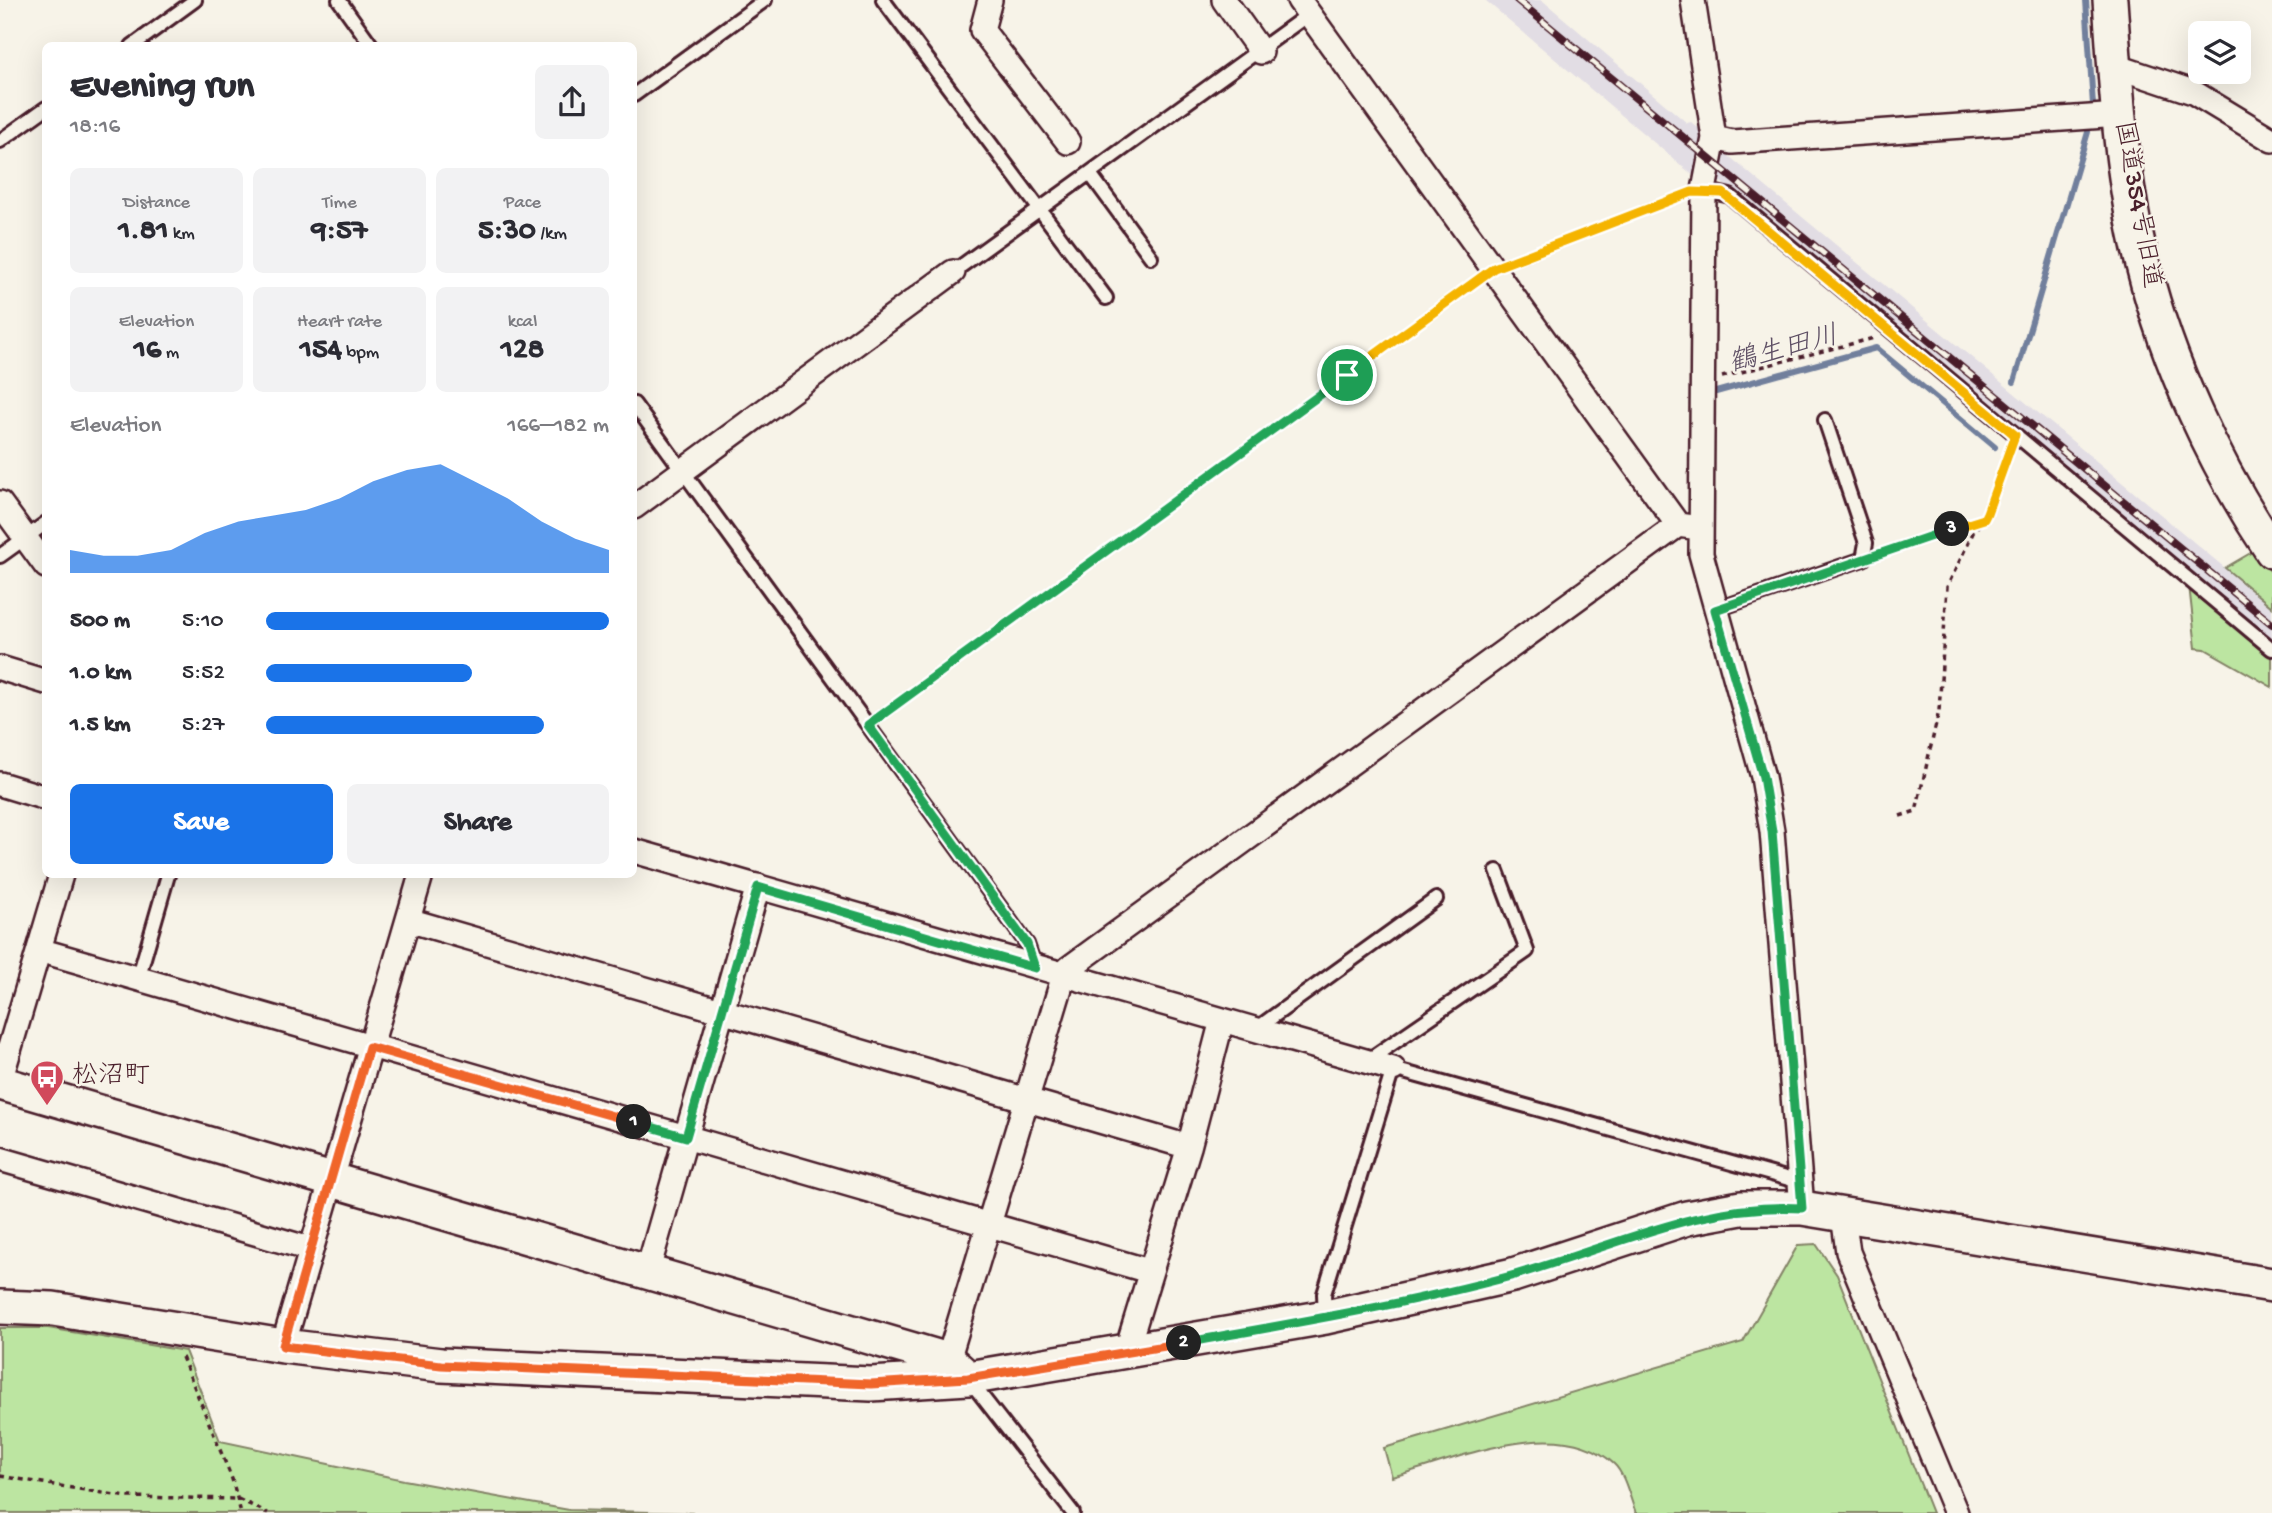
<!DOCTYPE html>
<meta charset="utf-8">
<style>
body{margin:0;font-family:"Gochi Hand","Klee One",sans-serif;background:#f2f2f3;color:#2b2b33;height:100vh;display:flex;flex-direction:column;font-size:26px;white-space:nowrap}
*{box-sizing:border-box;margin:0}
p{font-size:23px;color:#7c7c81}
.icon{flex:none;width:38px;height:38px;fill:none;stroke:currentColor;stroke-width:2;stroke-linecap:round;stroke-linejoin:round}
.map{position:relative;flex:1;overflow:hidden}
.drawer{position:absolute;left:42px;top:42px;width:595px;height:836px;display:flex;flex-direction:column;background:#fff;border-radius:10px;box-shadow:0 7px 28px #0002}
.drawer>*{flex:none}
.tools{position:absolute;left:2188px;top:21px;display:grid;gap:14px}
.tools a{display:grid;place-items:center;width:63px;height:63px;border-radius:10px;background:#fff;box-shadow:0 7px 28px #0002;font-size:35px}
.pin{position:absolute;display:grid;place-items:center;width:60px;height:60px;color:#fff;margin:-30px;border:4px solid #fff;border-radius:50%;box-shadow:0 2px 7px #0007}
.km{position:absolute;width:35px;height:35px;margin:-18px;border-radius:50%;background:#222;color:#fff;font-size:19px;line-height:35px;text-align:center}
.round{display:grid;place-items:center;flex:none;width:74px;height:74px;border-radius:10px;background:#f2f2f3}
.head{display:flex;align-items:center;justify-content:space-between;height:119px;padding:0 28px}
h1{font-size:38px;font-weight:700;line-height:52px}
.stats{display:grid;grid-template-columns:repeat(3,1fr);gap:10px;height:119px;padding:7px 28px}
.stats div{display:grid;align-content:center;border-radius:10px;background:#f2f2f3;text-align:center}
.stats b{font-size:30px;font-weight:700}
.stats small{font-size:19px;font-weight:400}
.stats p{font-size:19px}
.chart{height:196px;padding:14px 28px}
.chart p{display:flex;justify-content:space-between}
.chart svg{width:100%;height:126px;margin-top:7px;fill:#1a73e8;opacity:.7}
.action{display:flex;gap:14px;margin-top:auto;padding:14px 28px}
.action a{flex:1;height:80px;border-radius:10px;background:#1a73e8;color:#fff;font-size:28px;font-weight:700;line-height:80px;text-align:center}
.action a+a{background:#f2f2f3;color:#2b2b33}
ul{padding:0 28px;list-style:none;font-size:23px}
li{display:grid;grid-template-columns:112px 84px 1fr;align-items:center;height:52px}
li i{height:18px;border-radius:9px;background:#1a73e8}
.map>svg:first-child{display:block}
.built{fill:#e2dde4}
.green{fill:#bce5a1;stroke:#838266;stroke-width:2}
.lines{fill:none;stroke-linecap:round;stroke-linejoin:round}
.stream{stroke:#717f9c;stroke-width:6}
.lane-casing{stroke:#4a1f2b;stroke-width:18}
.street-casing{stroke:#4a1f2b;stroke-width:28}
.secondary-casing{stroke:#4a1f2b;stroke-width:38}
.path{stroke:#4a1f2b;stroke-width:3.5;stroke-dasharray:5 5;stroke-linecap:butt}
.lane{stroke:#f7f3e8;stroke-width:12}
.street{stroke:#f7f3e8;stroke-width:23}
.secondary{stroke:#f7f3e8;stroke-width:33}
.rail-casing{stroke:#4a1f2b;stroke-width:8}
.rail{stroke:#f7f3e8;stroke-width:5;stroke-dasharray:16;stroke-linecap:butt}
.split-1-casing{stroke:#fff;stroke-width:14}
.split-2-casing{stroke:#fff;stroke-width:14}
.split-3-casing{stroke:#fff;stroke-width:14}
.split-4-casing{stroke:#fff;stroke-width:14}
.split-1{stroke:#22a559;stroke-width:9}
.split-2{stroke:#f0652b;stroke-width:9}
.split-3{stroke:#22a559;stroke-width:9}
.split-4{stroke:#f5b400;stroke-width:9}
.labels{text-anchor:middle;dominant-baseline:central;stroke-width:5;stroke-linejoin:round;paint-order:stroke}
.street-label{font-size:26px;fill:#4a1f2b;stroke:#f7f3e8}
.poi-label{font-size:26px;fill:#4a1f2b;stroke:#f7f3e8;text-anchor:start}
.water-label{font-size:28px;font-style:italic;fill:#5e4f64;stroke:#f7f3e8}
</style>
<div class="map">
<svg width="2272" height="1513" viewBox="0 0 2272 1513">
<rect width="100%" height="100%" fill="#f7f3e8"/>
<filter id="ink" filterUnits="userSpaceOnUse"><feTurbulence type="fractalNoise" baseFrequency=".0143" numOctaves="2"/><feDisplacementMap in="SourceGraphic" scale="14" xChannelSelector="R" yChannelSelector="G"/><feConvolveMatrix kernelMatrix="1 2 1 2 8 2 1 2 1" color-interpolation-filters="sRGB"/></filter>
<g filter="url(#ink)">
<path class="built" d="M1485,0H1542L1687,123L1691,122L1703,132V164L1695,177Z
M1724,152L2272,607V642L1716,178Z"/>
<path class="green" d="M2254,551L2272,573V607L2225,568Z
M2189,585L2272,654V687L2205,649L2196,648Z
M1816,1244L1837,1275L1932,1513H1636C1630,1499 1625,1474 1614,1464C1559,1412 1456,1460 1392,1477L1384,1448L1743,1342L1798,1245Z
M0,1328H48L185,1351L220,1441L404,1480L569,1510L694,1513H0Z"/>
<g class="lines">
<path class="stream" d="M2086,0L2093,105
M2014,382L2088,132
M1716,392L1876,348L1995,447"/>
<g class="lane-casing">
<path id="lane" d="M339,0L372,46
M883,0L1106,298
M132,46L195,0
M634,95L765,0
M0,141L46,108
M1091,175L1151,257
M1704,190L1730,196L2272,649
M953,272L1309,14
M634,404L1027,944L1035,967
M0,556L46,523
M1715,610L1863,559L1866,543L1825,420
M138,979L168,875
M1256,1029L1436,899
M1367,1061L1527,951L1497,871
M1325,1316L1324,1294L1393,1069L1800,1182
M970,1381L1073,1513"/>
</g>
<g class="street-casing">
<path id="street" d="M990,0L982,30L1068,142
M1224,0L1261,52
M1299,0L1678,525L1692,527
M1693,0L1714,138L1704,190L1701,554L1763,777L1772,831L1802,1208
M2115,66L2193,92L2272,140
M1714,138L1732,142L2119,115
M0,503L46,566
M634,507L953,272
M0,668L46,682
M0,784L46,798
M634,851L1393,1069
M408,920L1189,1147
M39,950L1149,1271
M0,1081L61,875
M0,1159L310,1249
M1843,1215L1848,1252L1956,1513
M647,1273L758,886
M283,1346L421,875
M1131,1352V1336L1189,1147L1222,1020
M948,1360L1064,975L1069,968L1678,525"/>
</g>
<g class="secondary-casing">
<path id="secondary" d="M2110,0C2116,88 2121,179 2143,265C2168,364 2215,466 2272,551
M0,1083L948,1360L968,1378
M0,1307L53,1309L283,1346L441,1365L871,1384L968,1378L1326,1317L1513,1275L1687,1218L1741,1208H1802L2272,1285"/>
</g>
<path class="path" d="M1512,261L1685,195
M1722,377L1874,338
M1878,554L1984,519
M879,717L1478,280
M1900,816L1916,811L1939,711L1947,587L1973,533L1987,513L2010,450
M182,1357L232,1479L241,1513
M0,1476L127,1497L238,1499L268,1513"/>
<use href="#lane" class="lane"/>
<use href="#street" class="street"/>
<use href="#secondary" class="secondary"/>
<g class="rail-casing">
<path id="rail" d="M1517,0L2272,624"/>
</g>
<use href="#rail" class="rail"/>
</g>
</g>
<g class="lines" filter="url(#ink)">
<g class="split-1-casing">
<path id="split-1" d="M634,1122L686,1137L758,887L1035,968L1027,944L868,725L1347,375"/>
</g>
<g class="split-2-casing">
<path id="split-2" d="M634,1122L369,1047L283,1346L441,1365L871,1384L968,1378L1184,1343"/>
</g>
<g class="split-3-casing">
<path id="split-3" d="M1184,1343C1293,1323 1404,1305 1511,1276C1609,1249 1698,1202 1802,1208L1772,831L1763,777L1715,610L1952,529"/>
</g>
<g class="split-4-casing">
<path id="split-4" d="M1347,375L1494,268L1692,192L1723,193L2015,435L1987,513L1984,519L1952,529"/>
</g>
<use href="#split-1" class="split-1"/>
<use href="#split-2" class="split-2"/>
<use href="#split-3" class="split-3"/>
<use href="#split-4" class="split-4"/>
</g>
<defs>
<g id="bus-pin" transform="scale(1.75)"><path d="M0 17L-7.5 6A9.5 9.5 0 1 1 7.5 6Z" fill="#d1495b" stroke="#f7f3e8"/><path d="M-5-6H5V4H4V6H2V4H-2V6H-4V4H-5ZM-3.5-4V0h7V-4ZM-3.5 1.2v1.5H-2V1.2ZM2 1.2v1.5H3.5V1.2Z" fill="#fff"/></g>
</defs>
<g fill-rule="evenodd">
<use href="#bus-pin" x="47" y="1077"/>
</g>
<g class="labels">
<g class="street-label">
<text transform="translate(2136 205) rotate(80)">国道354号旧道</text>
</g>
<g class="poi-label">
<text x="72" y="1077">松沼町</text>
</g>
<g class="water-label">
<text transform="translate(1784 351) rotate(-15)">鶴生田川</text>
</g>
</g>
</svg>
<div class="tools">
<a><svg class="icon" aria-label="layers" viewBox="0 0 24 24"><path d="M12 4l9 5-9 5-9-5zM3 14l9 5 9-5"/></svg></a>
</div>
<div class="pin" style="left:1347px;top:375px;background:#1e9e55"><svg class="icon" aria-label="arrive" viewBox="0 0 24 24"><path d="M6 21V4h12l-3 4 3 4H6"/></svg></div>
<b class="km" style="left:634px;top:1122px">1</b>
<b class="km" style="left:1184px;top:1343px">2</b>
<b class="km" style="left:1952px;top:529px">3</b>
<section class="drawer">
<div class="head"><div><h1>Evening run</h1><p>18:16</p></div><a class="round"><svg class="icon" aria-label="share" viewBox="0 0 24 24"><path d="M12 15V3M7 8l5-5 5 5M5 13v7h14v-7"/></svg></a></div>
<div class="stats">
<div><p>Distance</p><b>1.81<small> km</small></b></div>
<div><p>Time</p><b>9:57</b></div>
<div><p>Pace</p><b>5:30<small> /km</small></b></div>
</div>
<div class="stats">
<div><p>Elevation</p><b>16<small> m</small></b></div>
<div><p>Heart rate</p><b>154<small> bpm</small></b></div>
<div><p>kcal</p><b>128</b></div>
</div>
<div class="chart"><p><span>Elevation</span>166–182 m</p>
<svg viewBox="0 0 160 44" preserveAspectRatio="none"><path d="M0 44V36L10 38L20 38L30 36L40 30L50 26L60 24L70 22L80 18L90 12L100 8L110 6L120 12L130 18L140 26L150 32L160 36V44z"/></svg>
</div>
<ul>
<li><b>500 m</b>5:10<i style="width:100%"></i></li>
<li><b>1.0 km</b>5:52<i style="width:60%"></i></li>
<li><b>1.5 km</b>5:27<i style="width:81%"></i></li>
</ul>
<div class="action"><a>Save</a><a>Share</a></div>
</section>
</div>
